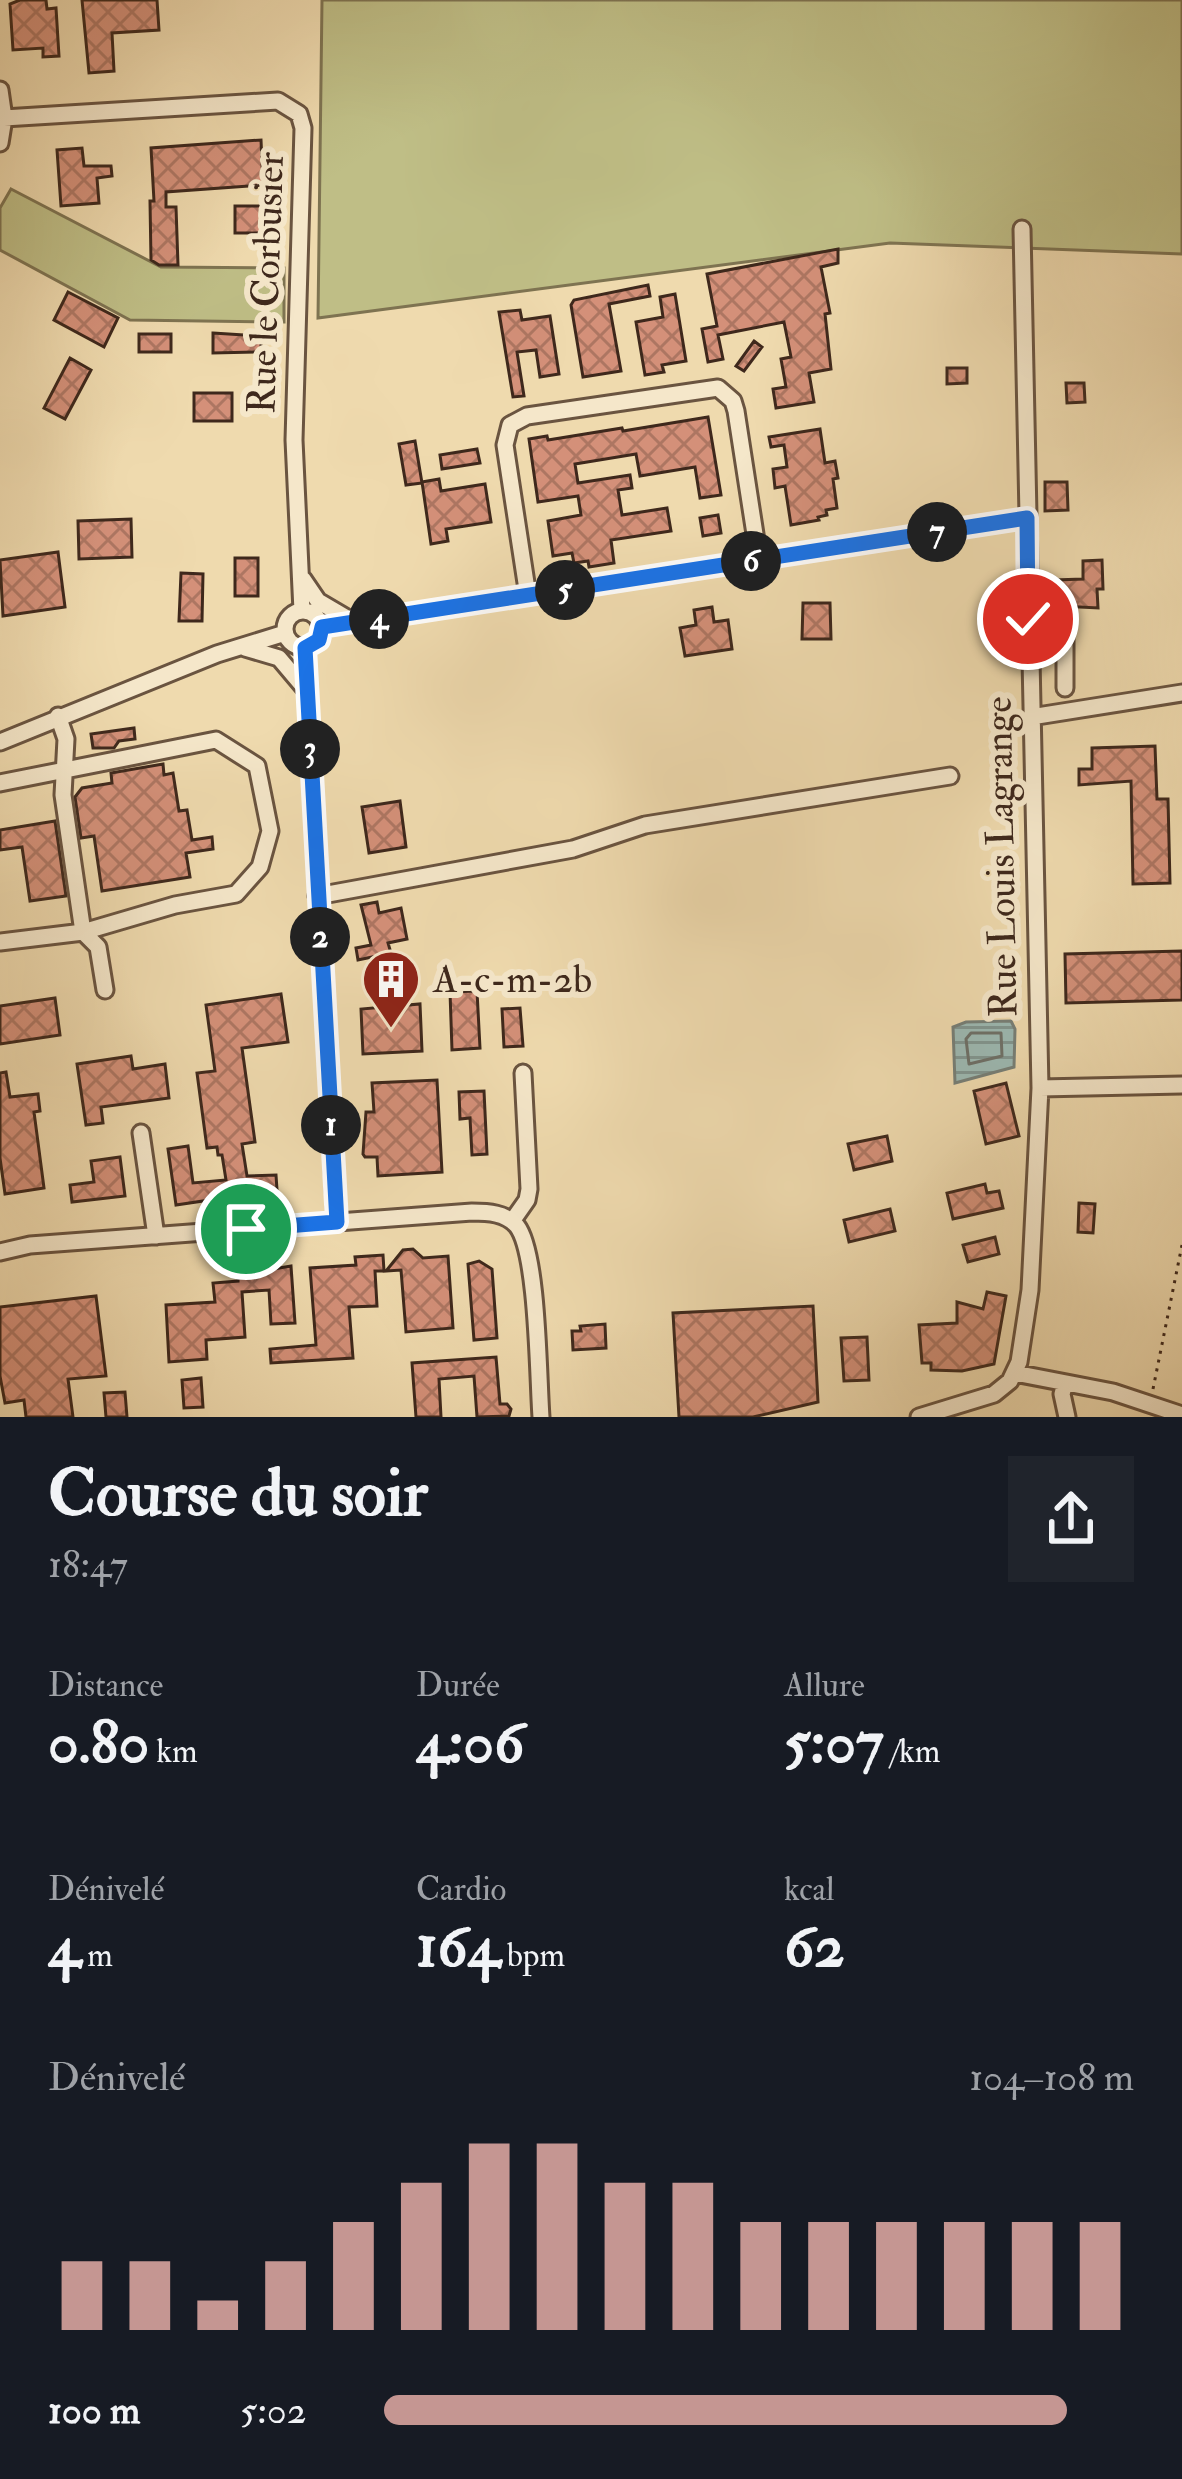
<!DOCTYPE html>
<html lang="fr">
<meta charset="utf-8">
<style>
body{margin:0;font-family:"IM FELL Double Pica",serif;background:#20242c;color:#f1f3f6;height:100vh;display:flex;flex-direction:column;font-size:45px;white-space:nowrap}
*{box-sizing:border-box;margin:0}
p{font-size:39px;color:#9ea1a6}
.icon{flex:none;width:66px;height:66px;fill:none;stroke:currentColor;stroke-width:2;stroke-linecap:round;stroke-linejoin:round}
.map{position:relative;height:1417px;overflow:hidden}
.details{display:flex;flex-direction:column;background:#171b24;flex:1}
.details>*{flex:none}
.pin{position:absolute;display:grid;place-items:center;width:102px;height:102px;color:#fff;margin:-51px;border:6px solid #fff;border-radius:50%;box-shadow:0 3px 12px #0007}
.km{position:absolute;width:60px;height:60px;margin:-30px;border-radius:50%;background:#222;color:#fff;font-size:33px;line-height:60px;text-align:center}
.round{display:grid;place-items:center;flex:none;width:126px;height:126px;border-radius:0px;background:#20242c}
.overview{display:flex;align-items:center;justify-content:space-between;height:204px;padding:0 48px}
h1{font-size:66px;font-weight:700;line-height:90px}
.metrics{display:grid;grid-template-columns:repeat(3,1fr);gap:18px;height:204px;padding:12px 48px}
.metrics div{display:grid;align-content:center}
.metrics b{font-size:60px;font-weight:700}
.metrics small{font-size:33px;font-weight:400}
.metrics p{font-size:33px}
.chart{height:336px;padding:24px 48px}
.chart p{display:flex;justify-content:space-between}
.chart svg{width:100%;height:216px;margin-top:12px;stroke:#c59692;stroke-width:6}
ul{padding:0 48px;list-style:none;font-size:39px}
li{display:grid;grid-template-columns:192px 144px 1fr;align-items:center;height:90px}
li i{height:30px;border-radius:15px;background:#c59692}
.map>svg:first-child{display:block}
.green{fill:#bfbe86;stroke:#7e7351;stroke-width:3}
.water{fill:url(#water-rules);stroke:#767f77;stroke-width:3}
.lines{fill:none;stroke-linecap:round;stroke-linejoin:round}
.shore{stroke:#6d7068;stroke-width:3}
.building{fill:url(#building-cross-hatch);stroke:#3e281c;stroke-width:3}
.minor-casing{stroke:#6a5440;stroke-width:21}
.path{stroke:#3e281c;stroke-width:3;stroke-dasharray:3 6;stroke-linecap:butt}
.minor{stroke:#f5e7ca;stroke-width:15}
.route-casing{stroke:#fff;stroke-width:24}
.route{stroke:#1a73e8;stroke-width:15}
.labels{text-anchor:middle;dominant-baseline:central;stroke-width:12;stroke-linejoin:round;paint-order:stroke}
.street-label{font-size:39px;fill:#3e281c;stroke:#f5e7ca}
.poi-label{font-size:39px;fill:#3e281c;stroke:#f5e7ca;text-anchor:start}
</style>
<div class="map">
<svg width="1182" height="1417" viewBox="0 0 1182 1417">
<defs>
<pattern id="water-rules" width="6" height="5" patternUnits="userSpaceOnUse" patternTransform="scale(3)"><rect width="6" height="5" fill="#9cb9b3"/><path d="M0 2.5h6" fill="none" stroke="#819691"/></pattern>
<pattern id="building-cross-hatch" width="8" height="8" patternUnits="userSpaceOnUse" patternTransform="scale(3)"><rect width="8" height="8" fill="#d49079"/><path d="M0 0l8 8M0 8l8-8" fill="none" stroke="#ad7662"/></pattern>
</defs>
<rect width="100%" height="100%" fill="#efdaae"/>
<filter id="stains"><feTurbulence type="fractalNoise" baseFrequency=".00167" numOctaves="4"/><feColorMatrix values="0 0 0 0 .2 0 0 0 0 .09 0 0 0 0 .02 0 0 0 .5 -.17"/></filter>
<radialGradient id="worn" r=".72"><stop offset=".6" stop-color="#630" stop-opacity="0"/><stop offset="1" stop-color="#630" stop-opacity=".3"/></radialGradient>
<path class="green" d="M322,0H1182V254L890,243L318,318Z
M11,189L161,267L284,268V322L130,320L0,250V208Z"/>
<path class="water" d="M1011,1021L1015,1029L1014,1067L955,1083L953,1027L966,1022Z"/>
<g class="lines">
<path class="shore" d="M971,1033H1001L1002,1056L969,1064L966,1039Z"/>
</g>
<path class="building" d="M20,0H46L47,9L56,8L59,56L43,57V48L13,50L10,4Z
M82,0H157L159,30L112,33L114,71L89,73Z
M261,140L263,185L166,192V207H176L178,265H159L151,260L150,201H154L151,148Z
M82,148L84,166H111L112,176L97,178L99,203L61,206L57,150Z
M235,206H270V233H235Z
M838,249V263L821,267L830,313L825,314L831,369L809,373L814,402L776,408L773,389L786,387L781,359L791,357L784,322L718,335L723,359L708,362L702,329L717,326L707,274Z
M648,285L650,296L609,304L621,371L583,377L571,305L574,300Z
M68,292L118,318L104,347L54,320Z
M675,294L686,361L662,365L664,372L645,375L636,322L663,317L660,297Z
M520,310L522,320L550,316L559,374L540,377L536,350L517,352L524,396L513,397L499,312Z
M213,333L261,336V352L213,353Z
M139,334H171V352H139Z
M754,341L762,347L744,371L736,366Z
M70,358L91,370L65,419L44,408Z
M947,368H967V383L947,384Z
M1066,383H1084L1085,402L1067,403Z
M194,393H232V421H194Z
M708,417L721,495L700,498L695,467L640,476L636,454L575,464L578,483L630,475L632,488L618,490L622,515L667,508L671,531L611,540L614,563L589,567L588,561L574,563L572,553L553,556L548,521L581,515L578,496L538,502L529,439L547,436L548,440L622,428L623,431Z
M820,429L825,463L835,461L838,478L833,479L837,508L826,510L827,515L818,517L819,520L791,525L785,486L775,488L773,469L787,467L784,445L771,447L769,437Z
M415,441L422,483L406,485L399,444Z
M477,449L480,463L442,469L440,455Z
M439,479L441,491L485,484L491,522L446,529L448,541L431,544L422,482Z
M1045,482H1067L1068,510L1045,511Z
M718,515L721,533L703,536L700,518Z
M131,519L132,557L79,559L78,521Z
M58,552L65,607L3,616L0,560Z
M235,558H258V596H235Z
M1102,560L1103,589H1097L1098,608L1061,606V590H1055V580L1083,579V561Z
M181,573L203,574L202,621H179Z
M803,603H830L831,639H802Z
M712,607L714,622L728,620L732,649L685,656L680,628L696,625L694,610Z
M134,728L135,739L119,741L114,748H93L91,734Z
M1155,746L1157,799H1168L1170,883L1133,884L1131,781L1079,785V769H1092V748Z
M163,764L164,775L173,773L179,811L187,810L192,840L212,837L213,849L186,853L190,877L102,891L94,836L81,838L75,797L82,788L112,783L111,773Z
M400,801L406,847L369,853L362,807Z
M55,821L66,896L30,901L22,847L0,850V830Z
M377,902L379,913L401,908L407,939L388,943L391,953L358,960L356,948L371,945L361,905Z
M1182,951V1000L1066,1003L1065,954Z
M477,991L480,1048L452,1050L450,992Z
M281,994L288,1042L242,1048L255,1142L242,1144L247,1176L276,1175L277,1190L176,1205L168,1149L188,1146L193,1183L226,1180L222,1155H218L217,1147L207,1148L197,1073L215,1071L206,1005Z
M55,998L60,1035L0,1044V1006Z
M420,1004L422,1051L363,1054L361,1009Z
M520,1008L523,1046L504,1047L502,1009Z
M131,1056L133,1069L165,1064L169,1098L101,1107L103,1123L86,1125L77,1064Z
M6,1072L10,1097L38,1094L40,1111L34,1112L44,1188L5,1194L0,1158V1073Z
M437,1080L442,1172L378,1176L377,1157H365L363,1154L366,1112H374L372,1083Z
M1006,1083L1019,1136L986,1144L974,1091Z
M484,1091L487,1154L472,1155L470,1118L460,1119L459,1092Z
M887,1136L892,1161L854,1170L848,1144Z
M120,1157L125,1196L72,1202L70,1185L94,1182L91,1161Z
M985,1184L987,1193L999,1191L1003,1208L953,1219L947,1193Z
M1079,1203L1095,1204L1093,1233L1078,1232Z
M890,1209L895,1231L849,1242L844,1220Z
M995,1237L999,1254L968,1262L963,1245Z
M413,1249L423,1258L448,1256L453,1328L406,1332L401,1270L386,1271L403,1250Z
M383,1255L384,1271H375L377,1306L349,1307L353,1358L271,1363L270,1349L316,1345L310,1268L356,1265L355,1257Z
M479,1261L492,1269L497,1338L474,1340L468,1264Z
M291,1266L295,1323L271,1324L269,1290L242,1292L245,1337L206,1340L207,1359L169,1362L166,1305L215,1302L213,1283L238,1281V1275Z
M987,1292L1006,1296L994,1364L962,1371L931,1370V1363H922L919,1325L957,1323V1302L983,1309Z
M96,1296L106,1376L68,1379L73,1417H26L24,1400L5,1403L0,1376V1307Z
M813,1306L818,1402L753,1417H679L673,1313Z
M605,1324L606,1348L573,1350L572,1331H581L580,1326Z
M867,1337L869,1380L844,1381L841,1338Z
M496,1357L500,1404H507L511,1409L509,1416L477,1417L474,1376L439,1379L441,1417H416L412,1363Z
M201,1378L203,1407L184,1408L182,1380Z
M125,1392L127,1417H106L104,1393Z"/>
<g class="lines">
<g class="minor-casing">
<path id="minor" d="M0,90L4,118L0,143
M4,118L278,101L299,114L303,128L294,440L302,611
M303,579L318,601L352,621
M528,596L505,445L510,425L527,416L718,388L733,401L736,411L759,560
M285 629a18 18 0 1 1 36 0a18 18 0 1 1-36 0Z
M1028,619L1065,618V688
M322,627L1027,518
M245,648L279,658L306,690
M305,648L336,1222
M58,716L66,739L63,795L83,932L98,947L105,990
M1031,717L1182,693
M0,742L217,654L285,633
M0,783L216,740L257,766L270,831L260,867L236,894L175,905L83,932L0,942
M317,896L573,849L645,825L950,776
M1040,1088L1182,1085
M141,1133L156,1236
M513,1220L527,1200L529,1189L523,1073
M0,1252L30,1245L472,1212C488,1212 506,1213 517,1226C538,1253 538,1377 541,1417
M1015,1373L1113,1392L1182,1415
M1065,1383L1062,1394L1067,1417
M919,1417L994,1394L1010,1381L1019,1362L1030,1290L1040,1088L1022,229"/>
</g>
<path class="path" d="M1153,1389L1182,1245"/>
<use href="#minor" class="minor"/>
</g>
<g class="lines">
<g class="route-casing">
<path id="route" d="M246,1229L337,1222L305,648L319,640L322,627L1027,518L1028,619"/>
</g>
<use href="#route" class="route"/>
</g>
<defs>
<g id="building-pin" transform="scale(3)"><path d="M0 17L-7.5 6A9.5 9.5 0 1 1 7.5 6Z" fill="#8f2418" stroke="#f5e7ca"/><path d="M-4-6H4V6H1V3H-1V6H-4ZM-2.5-4.3h1.7v1.8h-1.7ZM.8-4.3h1.7v1.8H.8ZM-2.5-1h1.7V.8h-1.7ZM.8-1h1.7V.8H.8Z" fill="#fff"/></g>
</defs>
<g fill-rule="evenodd">
<use href="#building-pin" x="391" y="979"/>
</g>
<g class="labels">
<g class="street-label">
<text transform="translate(266 283) rotate(-88)">Rue le Corbusier</text>
<text transform="translate(1001 857) rotate(-91)">Rue Louis Lagrange</text>
</g>
<g class="poi-label">
<text x="433" y="979">A-c-m-2b</text>
</g>
</g>
<rect width="100%" height="100%" filter="url(#stains)"/>
<rect width="100%" height="100%" fill="url(#worn)"/>
</svg>
<div class="pin" style="left:246px;top:1229px;background:#1e9e55"><svg class="icon" aria-label="arrive" viewBox="0 0 24 24"><path d="M6 21V4h12l-3 4 3 4H6"/></svg></div>
<div class="pin" style="left:1028px;top:619px;background:#d93025"><svg class="icon" aria-label="check" viewBox="0 0 24 24"><path d="M5 12l5 5 9-10"/></svg></div>
<b class="km" style="left:331px;top:1125px">1</b>
<b class="km" style="left:320px;top:937px">2</b>
<b class="km" style="left:310px;top:749px">3</b>
<b class="km" style="left:379px;top:619px">4</b>
<b class="km" style="left:565px;top:590px">5</b>
<b class="km" style="left:751px;top:561px">6</b>
<b class="km" style="left:937px;top:532px">7</b>
</div>
<section class="details">
<div class="overview"><div><h1>Course du soir</h1><p>18:47</p></div><a class="round"><svg class="icon" aria-label="share" viewBox="0 0 24 24"><path d="M12 15V3M7 8l5-5 5 5M5 13v7h14v-7"/></svg></a></div>
<div class="metrics">
<div><p>Distance</p><b>0.80<small> km</small></b></div>
<div><p>Durée</p><b>4:06</b></div>
<div><p>Allure</p><b>5:07<small> /km</small></b></div>
</div>
<div class="metrics">
<div><p>Dénivelé</p><b>4<small> m</small></b></div>
<div><p>Cardio</p><b>164<small> bpm</small></b></div>
<div><p>kcal</p><b>62</b></div>
</div>
<div class="chart"><p><span>Dénivelé</span>104–108 m</p>
<svg viewBox="0 0 160 44" preserveAspectRatio="none"><path d="M5 44V30M15 44V30M25 44V38M35 44V30M45 44V22M55 44V14M65 44V6M75 44V6M85 44V14M95 44V14M105 44V22M115 44V22M125 44V22M135 44V22M145 44V22M155 44V22"/></svg>
</div>
<ul>
<li><b>100 m</b>5:02<i style="width:91%"></i></li>
</ul>
</section>
